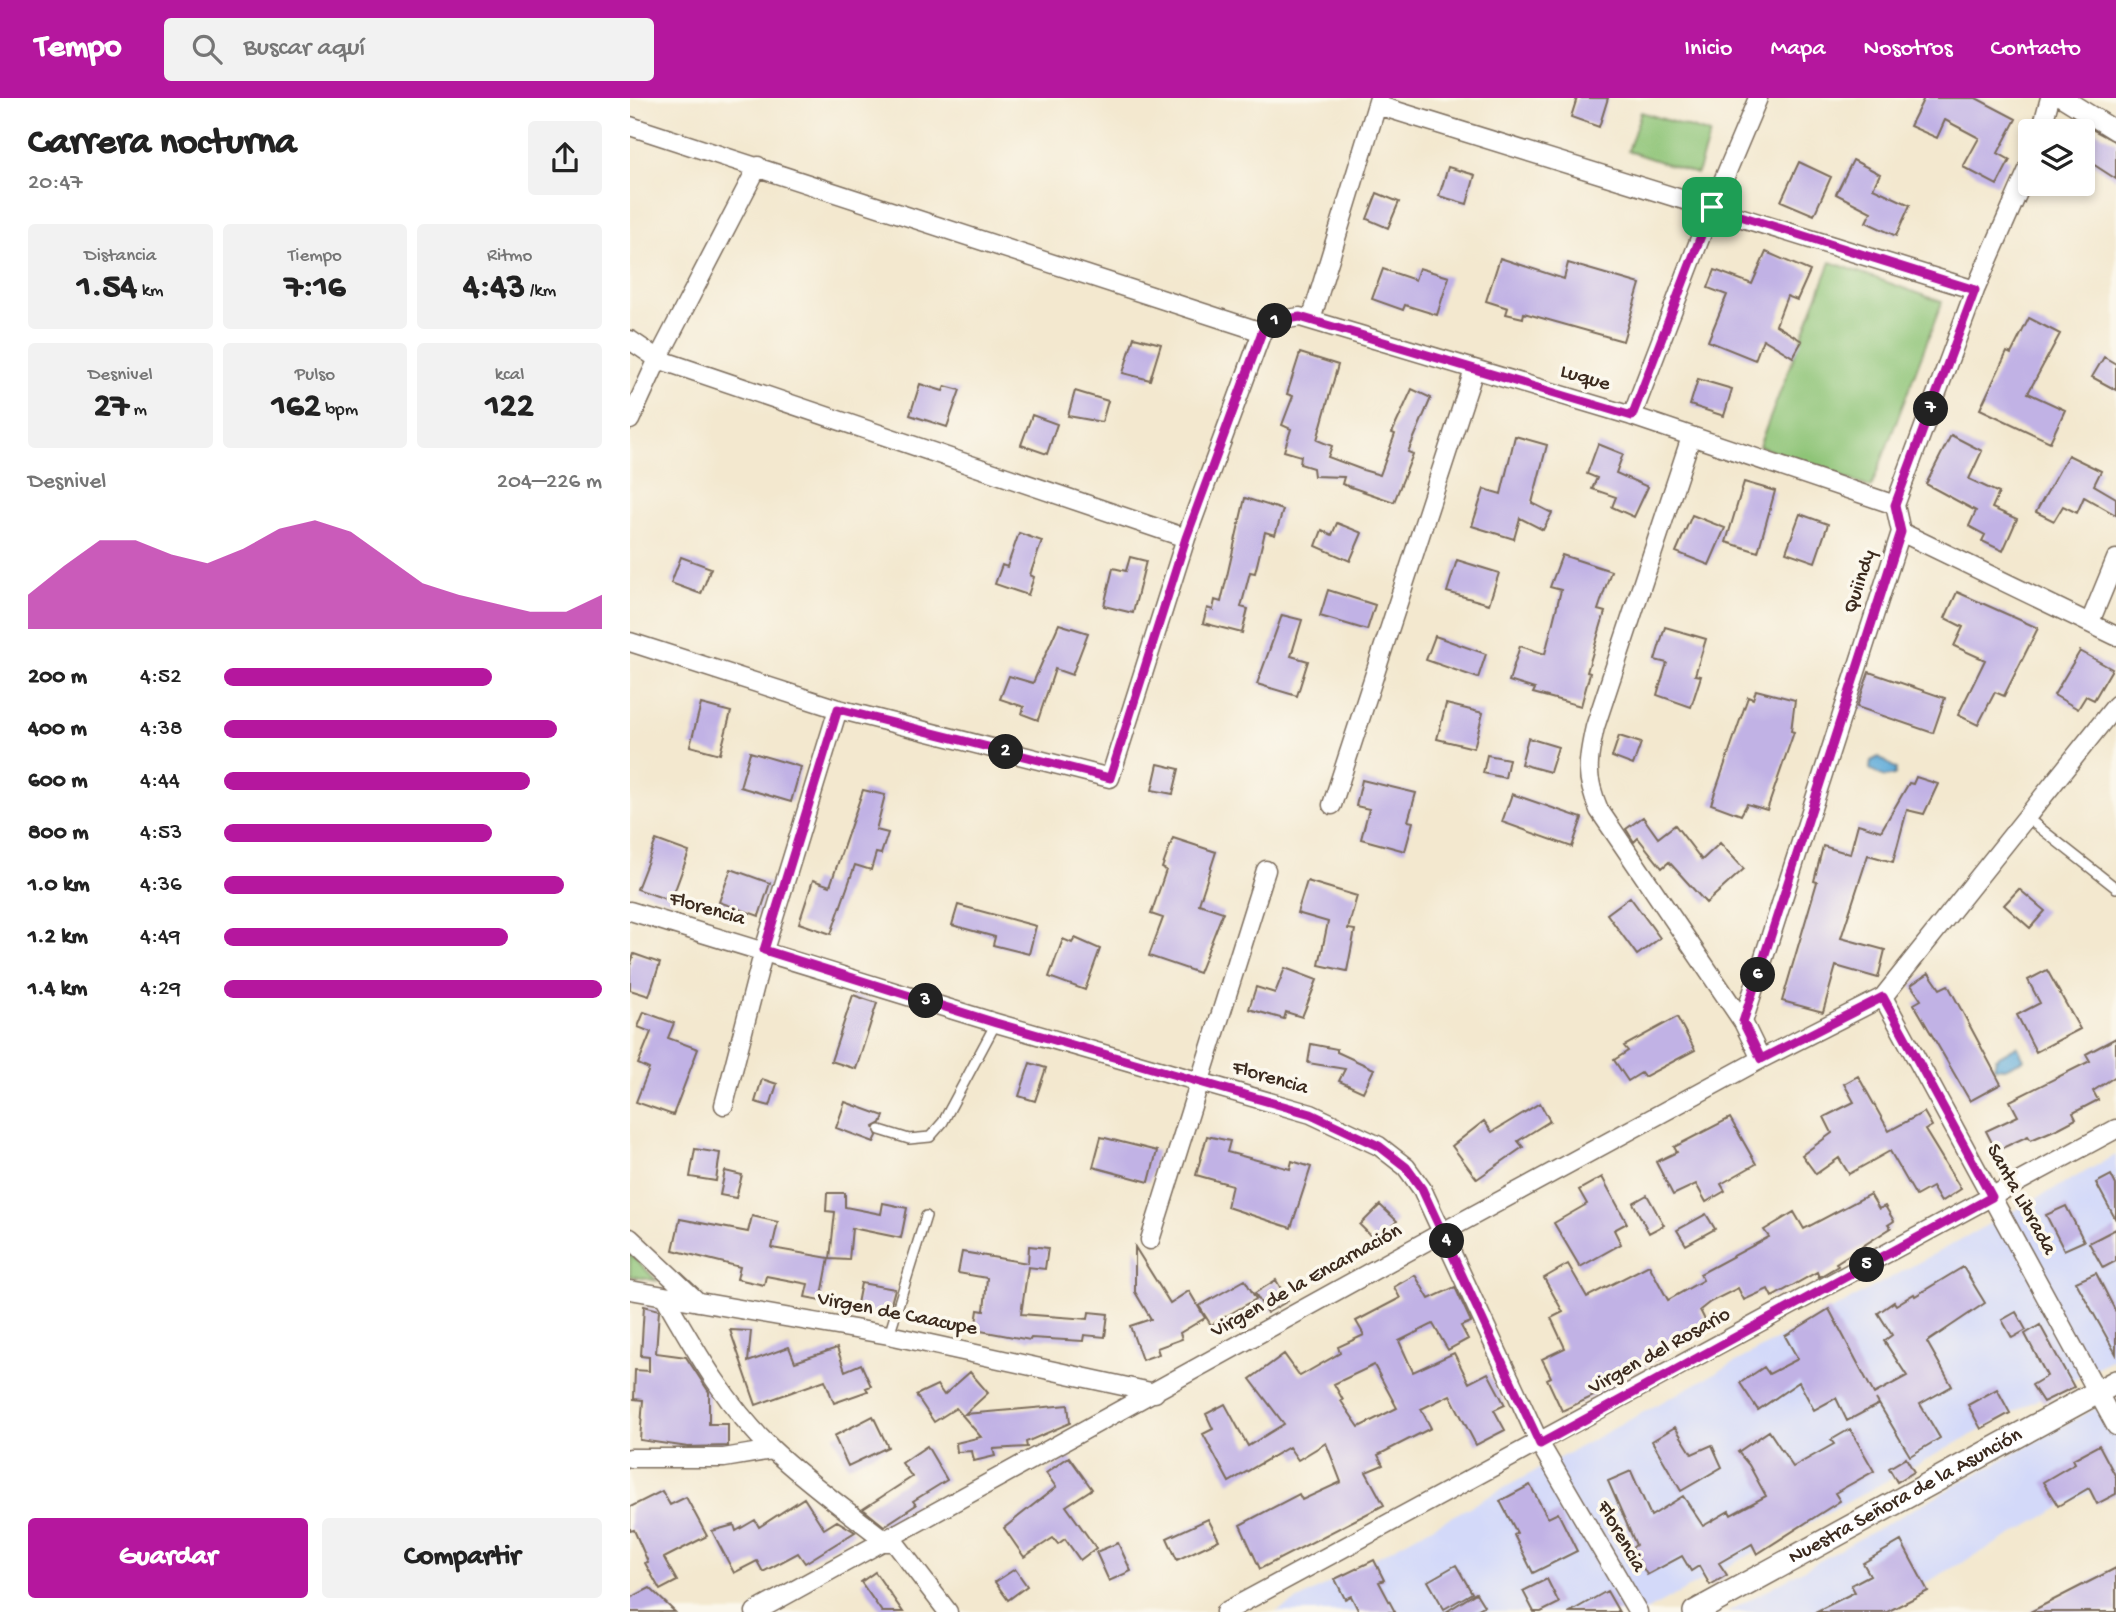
<!DOCTYPE html>
<html lang="es">
<meta charset="utf-8">
<style>
body{margin:0;font-family:"Gochi Hand",sans-serif;background:#f2f2f2;color:#222;height:100vh;display:flex;flex-direction:column;font-size:26px;white-space:nowrap}
*{box-sizing:border-box;margin:0}
p{font-size:23px;color:#767676}
.icon{flex:none;width:38px;height:38px;fill:none;stroke:currentColor;stroke-width:2;stroke-linecap:round;stroke-linejoin:round}
.map{position:relative;flex:1;overflow:hidden}
.sheet{display:flex;flex-direction:column;background:#fff;width:630px}
.sheet>*{flex:none}
.tools{position:absolute;left:1388px;top:21px;display:grid;gap:14px}
.tools a{display:grid;place-items:center;width:77px;height:77px;border-radius:7px;background:#fff;box-shadow:0 4px 10px #0003;font-size:35px}
.pin{position:absolute;display:grid;place-items:center;width:60px;height:60px;color:#fff;margin:-30px;border-radius:14px;box-shadow:0 4px 10px #0006}
.km{position:absolute;width:35px;height:35px;margin:-18px;border-radius:50%;background:#222;color:#fff;font-size:19px;line-height:35px;text-align:center}
.round{display:grid;place-items:center;flex:none;width:74px;height:74px;border-radius:7px;background:#f2f2f2}
.head{display:flex;align-items:center;justify-content:space-between;height:119px;padding:0 28px}
h1{font-size:38px;font-weight:700;line-height:52px}
.metrics{display:grid;grid-template-columns:repeat(3,1fr);gap:10px;height:119px;padding:7px 28px}
.metrics div{display:grid;align-content:center;border-radius:7px;background:#f2f2f2;text-align:center}
.metrics b{font-size:35px;font-weight:700}
.metrics small{font-size:19px;font-weight:400}
.metrics p{font-size:19px}
.chart{height:196px;padding:14px 28px}
.chart p{display:flex;justify-content:space-between}
.chart svg{width:100%;height:126px;margin-top:7px;fill:#b5179e;opacity:.7}
.button{display:flex;gap:14px;margin-top:auto;padding:14px 28px}
.button a{flex:1;height:80px;border-radius:7px;background:#b5179e;color:#fff;font-size:28px;font-weight:700;line-height:80px;text-align:center}
.button a+a{background:#f2f2f2;color:#222}
ul{padding:0 28px;list-style:none;font-size:23px}
li{display:grid;grid-template-columns:112px 84px 1fr;align-items:center;height:52px}
li i{height:18px;border-radius:9px;background:#b5179e}
header{display:flex;align-items:center;gap:42px;box-sizing:border-box;height:98px;padding:0 35px;background:#b5179e;color:#fff}
header strong{font-size:33px}
nav{display:flex;gap:38px;margin-inline-start:auto;font-size:24px}
.search{width:490px;height:63px;background:#f2f2f2;display:flex;align-items:center;gap:18px;box-sizing:border-box;padding:0 24px;border-radius:7px;color:#767676;font-size:26px}
main{display:flex;flex:1;min-height:0}
.map>svg:first-child{display:block}
.built{fill:#d3d9f9}
.green{fill:#8ec477;stroke:#64774a;stroke-width:2}
.water{fill:#61acd9;stroke:#4e6b7c;stroke-width:2}
.building{fill:#c1b2e5;fill-rule:evenodd}
.lines{fill:none;stroke-linecap:round;stroke-linejoin:round}
.lane-casing{stroke:#7b6c5c;stroke-width:12}
.street-casing{stroke:#7b6c5c;stroke-width:21}
.secondary-casing{stroke:#7b6c5c;stroke-width:26}
.lane{stroke:#fff;stroke-width:9}
.street{stroke:#fff;stroke-width:18}
.secondary{stroke:#fff;stroke-width:23}
.route-casing{stroke:#fff;stroke-width:14}
.route{stroke:#b5179e;stroke-width:9}
.labels{text-anchor:middle;dominant-baseline:central;stroke-width:7;stroke-linejoin:round;paint-order:stroke}
.street-label{font-size:21px;fill:#3b2a1e;stroke:#fbf7ec}
</style>
<header>
<strong>Tempo</strong>
<div class="search"><svg class="icon" aria-label="search" viewBox="0 0 24 24"><circle cx="10" cy="10" r="6"/><path d="M15 15l6 6"/></svg>Buscar aquí</div>
<nav><a>Inicio</a><a>Mapa</a><a>Nosotros</a><a>Contacto</a></nav>
</header>
<main>
<section class="sheet">
<div class="head"><div><h1>Carrera nocturna</h1><p>20:47</p></div><a class="round"><svg class="icon" aria-label="share" viewBox="0 0 24 24"><path d="M12 15V3M7 8l5-5 5 5M5 13v7h14v-7"/></svg></a></div>
<div class="metrics">
<div><p>Distancia</p><b>1.54<small> km</small></b></div>
<div><p>Tiempo</p><b>7:16</b></div>
<div><p>Ritmo</p><b>4:43<small> /km</small></b></div>
</div>
<div class="metrics">
<div><p>Desnivel</p><b>27<small> m</small></b></div>
<div><p>Pulso</p><b>162<small> bpm</small></b></div>
<div><p>kcal</p><b>122</b></div>
</div>
<div class="chart"><p><span>Desnivel</span>204–226 m</p>
<svg viewBox="0 0 160 44" preserveAspectRatio="none"><path d="M0 44V32L10 22L20 13L30 13L40 18L50 21L60 16L70 9L80 6L90 10L100 19L110 28L120 32L130 35L140 38L150 38L160 32V44z"/></svg>
</div>
<ul>
<li><b>200 m</b>4:52<i style="width:71%"></i></li>
<li><b>400 m</b>4:38<i style="width:88%"></i></li>
<li><b>600 m</b>4:44<i style="width:81%"></i></li>
<li><b>800 m</b>4:53<i style="width:71%"></i></li>
<li><b>1.0 km</b>4:36<i style="width:90%"></i></li>
<li><b>1.2 km</b>4:49<i style="width:75%"></i></li>
<li><b>1.4 km</b>4:29<i style="width:100%"></i></li>
</ul>
<div class="button"><a>Guardar</a><a>Compartir</a></div>
</section>
<div class="map">
<svg width="1486" height="1514" viewBox="0 0 1486 1514">
<rect width="100%" height="100%" fill="#fbf7ec"/>
<filter id="ink" filterUnits="userSpaceOnUse"><feTurbulence type="fractalNoise" baseFrequency=".0143" numOctaves="2"/><feDisplacementMap in="SourceGraphic" scale="14" xChannelSelector="R" yChannelSelector="G"/><feConvolveMatrix kernelMatrix="1 2 1 2 8 2 1 2 1" color-interpolation-filters="sRGB"/></filter>
<filter id="wash" filterUnits="userSpaceOnUse"><feTurbulence type="fractalNoise" baseFrequency=".00686" numOctaves="4" result="noise"/><feDisplacementMap in="SourceGraphic" scale="28" xChannelSelector="R" yChannelSelector="G"/><feGaussianBlur stdDeviation="1.57" result="paint"/><feColorMatrix in="noise" values="0 0 0 0 0 0 0 0 0 0 0 0 0 0 0 0 0 1.4 0 .05"/><feComposite in="paint" operator="in"/></filter>
<g filter="url(#wash)">
<rect width="100%" height="100%" fill="#f3e8cf"/>
<path class="built" d="M1486,1057V1259L1014,1514H646Z
M1486,1299V1379L1243,1514H1097Z"/>
<path class="green" d="M1011,14L1080,36L1067,76L998,53Z
M1201,164L1312,204L1241,390L1129,348Z
M0,1155L27,1183L0,1178Z"/>
<path class="water" d="M1249,659L1266,671L1265,677L1254,679L1240,671L1241,663Z
M1387,948L1394,961L1375,970L1364,969L1366,960Z"/>
<g id="blocks">
<path class="building" d="M947,0H978L969,29L941,19Z
M1294,0H1346L1386,21L1368,55L1380,62L1367,87L1333,69L1349,40L1315,22L1307,40L1280,28Z
M1460,30L1486,44V81L1452,59V42Z
M1223,62L1250,76L1243,90L1280,107L1266,138L1236,124L1241,114L1206,96Z
M1169,64L1201,79L1184,117L1151,103Z
M818,69L845,77L837,106L809,98Z
M747,95L769,104L758,130L737,121Z
M1136,154L1180,173L1167,202L1157,198L1146,227L1172,243L1163,259L1133,241L1125,262L1078,243L1097,197L1078,190L1085,172L1122,186Z
M870,160L934,181L938,165L1010,186L993,243L894,215L893,220L876,216L878,210L856,203Z
M789,170L819,179L807,217L775,207L773,212L742,201L753,171L785,182Z
M1399,220L1430,236L1398,295L1435,312L1420,344L1350,311L1377,254L1381,256Z
M504,239L531,246L520,282L493,275Z
M670,255L708,267L687,342L702,348L698,359L733,372L750,377L765,336L762,335L782,291L801,300L778,354L783,356L764,404L712,386L714,379L684,378L683,370L670,366L671,358L654,353L661,331L652,327L663,298L657,296Z
M1474,259L1486,266V292L1462,279Z
M1068,281L1102,291L1094,318L1060,307Z
M290,286L313,293L315,288L330,292L317,329L280,317Z
M445,293L478,303L472,324L438,318Z
M402,317L427,326L417,356L391,347Z
M1321,337L1352,353L1339,381L1369,395L1362,410L1387,421L1373,453L1352,443L1355,437L1339,428L1346,413L1296,386Z
M885,338L917,347L902,405L922,415L913,432L890,420L884,441L842,428L854,391L871,396Z
M968,346L993,356L986,375L1018,389L1004,419L982,409L986,399L962,391L967,380L957,376Z
M1438,357L1471,373L1464,387L1486,400V417L1454,399L1447,415L1433,408L1424,423L1406,414Z
M1114,384L1145,393L1128,454L1096,444Z
M615,400L653,412L645,437L635,434L625,475L620,474L611,509L618,511L612,535L573,525L577,510L583,512L585,502L591,504Z
M1170,416L1198,426L1185,464L1156,454Z
M1062,417L1095,430L1079,467L1046,454Z
M707,425L732,435L720,463L686,448L692,432L702,437Z
M389,435L412,443L400,477L404,479L398,497L365,486L372,467L377,469Z
M932,457L981,473L968,512L975,514L957,574L960,575L951,608L903,595L905,591L879,583L890,548L915,556L931,492L920,489Z
M51,459L81,470L71,496L41,485Z
M500,459L516,463L503,515L474,508L483,470L496,473Z
M827,462L869,475L859,506L817,494Z
M698,492L745,507L737,532L690,518Z
M1327,494L1408,530L1374,598L1365,594L1348,627L1328,617L1355,562L1324,548L1333,529L1315,520Z
M652,517L672,522L661,558L678,563L667,598L627,586Z
M429,526L458,535L442,577L425,571L408,622L392,616L394,609L370,601L379,578L403,585Z
M1035,529L1076,541L1065,577L1071,578L1061,609L1027,597L1037,565L1025,562Z
M805,538L856,556L848,580L796,562Z
M1450,553L1482,571L1464,602L1456,598L1448,611L1424,597Z
M1239,574L1315,600L1303,635L1227,609Z
M1126,592L1165,602L1161,633L1164,634L1137,712L1117,706L1111,717L1081,706L1118,599L1123,601Z
M71,606L101,614L90,656L60,648Z
M816,606L853,615L844,650L807,641Z
M989,638L1011,645L1003,667L982,659Z
M898,640L928,649L920,674L891,666Z
M120,654L171,669L161,704L110,689Z
M857,657L879,661L875,680L853,675Z
M528,666L549,671L543,696L522,692Z
M1286,679L1308,686L1294,716L1277,712L1263,764L1238,757L1211,840L1255,852L1248,880L1206,868L1193,914L1152,903L1187,784L1184,783L1193,748L1220,756L1228,726L1251,733L1279,685L1283,686Z
M732,682L786,695L778,723L783,724L775,753L731,741L739,711L726,708Z
M233,692L255,697L246,732L258,735L251,756L246,755L241,772L225,767L201,836L169,825L183,782L200,788Z
M882,696L952,720L942,749L872,724Z
M1013,719L1028,740L1045,727L1072,762L1090,745L1114,771L1076,805L1039,764L1032,770L1008,740L1004,744L996,731Z
M543,740L586,754L569,806L593,814L569,875L519,858L533,820L521,816L536,772L532,770Z
M26,742L59,754L41,803L7,791Z
M101,771L140,785L129,818L89,804Z
M677,783L727,798L718,831L725,832L717,873L689,867L698,824L667,815Z
M1389,791L1415,813L1400,830L1374,807Z
M1000,799L1030,840L1007,857L977,816Z
M328,807L406,828L399,856L363,847L365,839L322,827Z
M445,840L470,851L455,892L419,879L433,841L442,845Z
M4,856L30,865L19,898L0,892V868Z
M655,870L687,882L672,919L656,914L654,921L619,911L626,889L645,895Z
M1417,872L1450,931L1406,954L1387,917L1410,905L1398,882Z
M1299,875L1310,891L1318,887L1371,986L1340,1003L1284,906L1291,902L1281,887Z
M223,897L247,905L226,971L201,963Z
M14,914L44,925L38,940L68,951L43,1017L6,1004L19,971L8,966L21,934L8,929Z
M1047,919L1065,952L1014,979L1011,975L998,983L984,962L998,953L994,948Z
M1486,940V978L1463,993L1468,1002L1443,1015L1446,1021L1429,1030L1401,1042L1398,1038L1366,1053L1356,1033L1388,1018L1380,1003L1460,963L1456,956Z
M681,946L707,951V954L744,971L733,994L709,983L715,971L678,965Z
M400,965L416,970L405,1003L389,998Z
M1228,978L1259,1033L1294,1014L1302,1028L1295,1032L1331,1091L1311,1104L1302,1089L1286,1098L1260,1053L1219,1076L1209,1060L1186,1076L1172,1057L1202,1035L1194,1019L1224,1004L1214,986Z
M132,981L147,986L140,1008L125,1004Z
M215,1004L254,1018L251,1025L244,1029L247,1038L244,1044L206,1030Z
M910,1005L920,1023L888,1043L893,1049L847,1081L822,1048L854,1023L862,1034Z
M1100,1020L1126,1066L1091,1086L1095,1093L1076,1104L1066,1086L1043,1097L1026,1064L1047,1054L1044,1049Z
M577,1038L600,1043L597,1054L660,1071L662,1063L681,1069L661,1130L597,1109L602,1087L566,1077Z
M471,1039L527,1053L519,1084L463,1069Z
M65,1051L90,1055L86,1083L60,1079Z
M95,1073L112,1077L106,1100L90,1097Z
M1481,1077L1486,1087V1122L1466,1085Z
M972,1079L997,1125L984,1132L991,1146L950,1169L924,1125L957,1106L949,1092Z
M197,1095H215V1109L251,1116L253,1105L277,1110L271,1140L222,1130L219,1162L200,1161L205,1114L196,1113Z
M1240,1096L1249,1111L1255,1108L1264,1123L1258,1127L1261,1130L1206,1165L1208,1168L1189,1179L1187,1174L1142,1199L1138,1191L1114,1202L1108,1190L1080,1204L1070,1212L1077,1226L1034,1248L1038,1256L989,1281L991,1285L932,1313L917,1281L921,1279L912,1261L935,1250L921,1220L933,1214L914,1180L938,1166L957,1199L1019,1167L1038,1202L1073,1182L1070,1176L1139,1139L1134,1132L1164,1114L1174,1131Z
M1017,1097L1034,1127L1019,1135L1003,1105Z
M750,1107L767,1123L747,1144L730,1127Z
M1436,1108L1454,1143L1434,1152L1416,1117Z
M1076,1116L1085,1131L1056,1147L1047,1132Z
M122,1118L148,1124L142,1150L199,1160L191,1202L175,1199L178,1186L136,1178L134,1187L107,1181L110,1169L43,1152L50,1121L118,1134Z
M1486,1131V1163L1473,1170L1459,1145Z
M399,1148L418,1150L415,1171L398,1169L391,1216L458,1221L459,1214L478,1216L475,1239L454,1237L453,1243L401,1240L400,1242L345,1232L348,1212L354,1213L357,1180L328,1175L332,1154L398,1165Z
M505,1149L540,1205L559,1193L575,1220L550,1235L552,1241L527,1250L529,1256L512,1262L500,1228L521,1221L505,1194Z
M1333,1169L1355,1205L1297,1244L1322,1288L1290,1306L1310,1340L1280,1358L1246,1301L1249,1306L1217,1323L1206,1300L1184,1312L1169,1284L1128,1312L1110,1285L1134,1269L1139,1276L1168,1261L1155,1238L1199,1211L1244,1296L1277,1278L1254,1243L1262,1237L1248,1215L1264,1204L1266,1207L1284,1196L1285,1198Z
M1466,1175L1486,1214V1256L1446,1184Z
M785,1177L799,1201L825,1189L841,1224L831,1228L838,1241L818,1252L803,1226L769,1243L783,1274L824,1255L839,1285L858,1275L875,1307L864,1312L875,1332L846,1347L820,1297L791,1311L801,1330L748,1357L753,1367L736,1374L754,1407L630,1471L610,1427L669,1396L672,1402L711,1384L696,1345L668,1362L659,1349L599,1384L573,1336L583,1331L576,1316L595,1306L618,1348L654,1326L620,1281L654,1256L670,1278L710,1255L708,1249L734,1237L726,1223L770,1200L764,1189ZM744,1267L767,1310L729,1329L711,1303L713,1302L704,1286Z
M615,1182L626,1201L581,1227L569,1208Z
M646,1182L658,1203L637,1215L625,1195Z
M231,1185L265,1191L258,1216L226,1211Z
M14,1208L29,1212L26,1255L56,1259L79,1294V1326H98V1348L58,1349L10,1342L13,1302L4,1301L5,1272L19,1273V1259L11,1258Z
M1386,1214L1396,1232L1382,1240L1372,1222Z
M1410,1227L1444,1289L1413,1304L1402,1287L1417,1278L1395,1236Z
M100,1232L121,1233L118,1264L159,1249L165,1264L207,1250L215,1273L231,1266L241,1288L236,1290L238,1293L204,1305L195,1282L126,1307Z
M340,1274L358,1295L335,1316L438,1307L440,1325L396,1344L397,1349L363,1351L365,1358L344,1363L342,1353L327,1354L326,1345L351,1339L326,1310L304,1324L286,1297L307,1287L314,1297Z
M1367,1291L1380,1315L1351,1331L1338,1307Z
M243,1318L258,1349L218,1368L204,1338Z
M1045,1329L1062,1356L1082,1347L1092,1369L1051,1393L1022,1343Z
M1220,1331L1244,1373L1205,1395L1210,1403L1127,1456L1122,1446L1089,1465L1097,1477L1080,1487L1069,1468L1061,1473L1052,1458L1017,1477L1002,1450L1006,1447L978,1383L1001,1373L1021,1418L1053,1398L1073,1428L1099,1413L1101,1417L1136,1398L1119,1367L1108,1354L1139,1333L1163,1369L1204,1346L1201,1342Z
M1469,1347L1486,1379V1396L1467,1406L1459,1390L1428,1408L1413,1384L1445,1365L1443,1361Z
M297,1348L317,1382L283,1403L286,1407L254,1428L233,1411L282,1379L272,1365Z
M439,1359L462,1391L436,1408L466,1450L450,1462L435,1441L428,1446L423,1440L394,1459L374,1430L426,1389L416,1375Z
M1276,1360L1284,1374L1267,1384L1259,1370Z
M900,1387L918,1420L928,1415L947,1453L903,1475L884,1437L887,1435L870,1403Z
M32,1393L40,1407L56,1399L77,1438L34,1460L47,1483L30,1492L15,1465L18,1464L4,1432L0,1433V1409Z
M174,1400L194,1431L207,1423L225,1434L175,1465L168,1455L133,1474L127,1463L104,1475L82,1433L104,1427L106,1433L125,1422L129,1429Z
M578,1421L589,1442L547,1462L537,1440Z
M1271,1443L1298,1493L1257,1514H1185L1225,1494L1221,1487L1240,1477L1233,1465Z
M488,1445L501,1473L479,1483L466,1454Z
M744,1462L754,1482L749,1484L765,1514H729L721,1498L715,1501L705,1481Z
M826,1467L842,1495L814,1511L798,1483Z
M1486,1470V1514H1400Z
M385,1471L397,1488L378,1502L365,1484Z
M245,1474L273,1514H252L231,1484Z
M917,1481L929,1505L911,1514H904L893,1493Z
M20,1490L45,1514H0V1500Z
M977,1493L989,1514H940Z
M846,1495L854,1508L843,1514H816Z"/>
</g>
</g>
<g filter="url(#ink)">
<use href="#blocks" fill-opacity="0" stroke="#7b6c5c" stroke-width="2"/>
<g class="lines">
<g class="lane-casing">
<path id="lane" d="M1396,719L1486,790
M250,1032L279,1041L300,1039L313,1024L366,925
M259,1237L296,1118"/>
</g>
<g class="street-casing">
<path id="street" d="M1433,0L1486,33
M747,7L1345,192
M0,28L632,234L645,223L670,219L1002,318L1265,407
M1411,33L1420,0
M681,222L749,0
M0,242L28,261L556,440
M1002,318L1082,109L1128,0
M0,322L28,261L128,68
M1061,339L965,629C957,664 955,679 969,712L1113,924L1131,961
M1271,434L1486,538
M1460,524L1486,461
M0,544L208,611L480,680L556,440L632,234
M702,707L844,272
M0,813L366,925L681,1016L749,1048L776,1069L792,1091L910,1346L1008,1514
M1253,899L1486,1328
M1113,924L1271,434L1265,407L1345,192L1400,67
M94,1007L134,852L208,611
M0,1140L68,1204
M520,1142L636,772
M0,1192L259,1237L525,1295
M34,1198C65,1252 97,1309 143,1352C178,1385 219,1414 257,1444
M0,1360H94L142,1352
M262,1441L318,1514
M125,1514L813,1134L1131,961L1253,899L1486,607
M595,1514L1486,1031"/>
</g>
<g class="secondary-casing">
<g id="secondary">
<path id="s1" d="M1065,1514L1486,1284"/>
</g>
</g>
<use href="#lane" class="lane"/>
<use href="#street" class="street"/>
<use href="#secondary" class="secondary"/>
</g>
</g>
<g class="lines" filter="url(#ink)">
<g class="route-casing">
<path id="route" d="M1082,109L1345,192L1265,407L1271,434L1113,924L1131,961L1253,899L1362,1099L910,1346L792,1091L776,1069L749,1048L681,1016L366,925L134,852L208,611L480,680L556,440L632,234L645,223L670,219L1002,318Z"/>
</g>
<use href="#route" class="route"/>
</g>
<g class="labels">
<g class="street-label">
<text transform="translate(955 281) rotate(16)">Luque</text>
<text transform="translate(1231 484) rotate(-72)">Quiindy</text>
<text transform="translate(77 812) rotate(16)">Florencia</text>
<text transform="translate(640 981) rotate(16)">Florencia</text>
<text transform="translate(1390 1102) rotate(61)">Santa Librada</text>
<text transform="translate(677 1184) rotate(-29)">Virgen de la Encarnación</text>
<text transform="translate(267 1217) rotate(11)">Virgen de Caacupe</text>
<text transform="translate(1030 1254) rotate(-29)">Virgen del Rosario</text>
<text stroke="none"><textPath href="#s1" startOffset="240">Nuestra Señora de la Asunción</textPath></text>
<text transform="translate(990 1439) rotate(60)">Florencia</text>
</g>
</g>
</svg>
<div class="tools">
<a><svg class="icon" aria-label="layers" viewBox="0 0 24 24"><path d="M12 4l9 5-9 5-9-5zM3 14l9 5 9-5"/></svg></a>
</div>
<div class="pin" style="left:1082px;top:109px;background:#1e9e55"><svg class="icon" aria-label="arrive" viewBox="0 0 24 24"><path d="M6 21V4h12l-3 4 3 4H6"/></svg></div>
<b class="km" style="left:645px;top:223px">1</b>
<b class="km" style="left:376px;top:654px">2</b>
<b class="km" style="left:296px;top:903px">3</b>
<b class="km" style="left:817px;top:1143px">4</b>
<b class="km" style="left:1237px;top:1167px">5</b>
<b class="km" style="left:1128px;top:877px">6</b>
<b class="km" style="left:1301px;top:311px">7</b>
</div>
</main>
